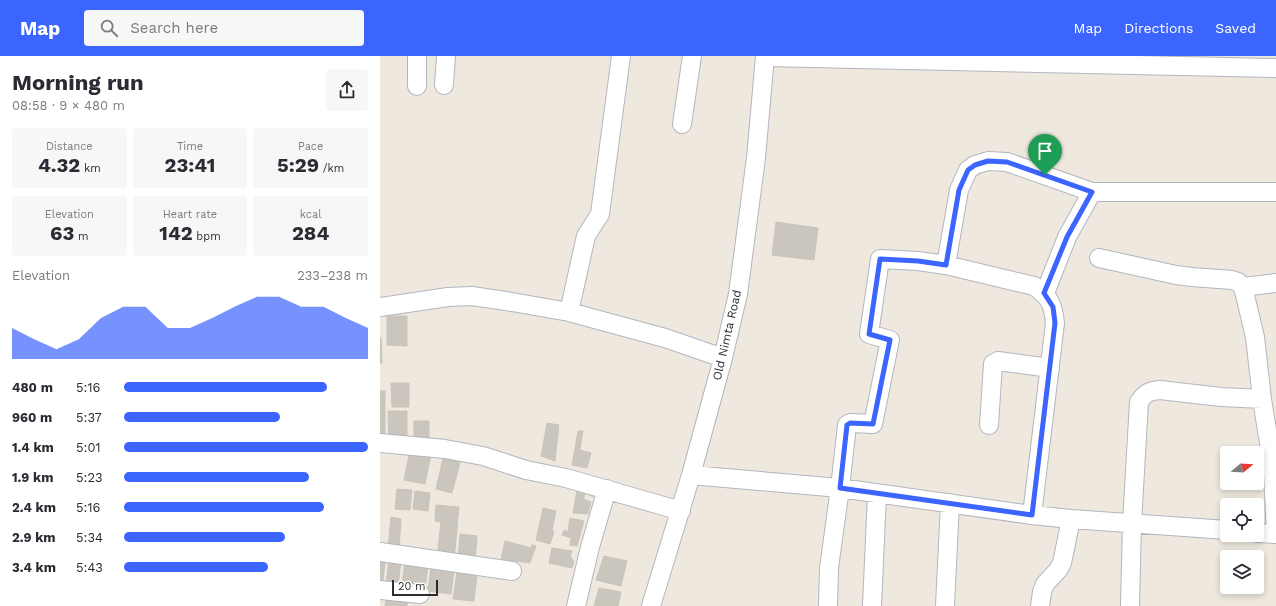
<!DOCTYPE html>
<meta charset="utf-8">
<style>
body{margin:0;font-family:"Work Sans",sans-serif;background:#f7f7f7;color:#2b2b33;height:100vh;display:flex;flex-direction:column;font-size:15px;white-space:nowrap}
*{box-sizing:border-box;margin:0}
p{font-size:13px;color:#7c7c81}
.icon{flex:none;width:22px;height:22px;fill:none;stroke:currentColor;stroke-width:2;stroke-linecap:round;stroke-linejoin:round}
.map{position:relative;flex:1;overflow:hidden}
.panel{display:flex;flex-direction:column;background:#fff;width:380px}
.panel>*{flex:none}
.needle{width:26px;rotate:72deg}
.tools{position:absolute;left:840px;top:390px;display:grid;gap:8px}
.tools a{display:grid;place-items:center;width:44px;height:44px;border-radius:4px;background:#fff;box-shadow:0 2px 6px #0003;font-size:20px}
.scale{position:absolute;left:12px;bottom:10px;width:46px;box-sizing:border-box;padding-left:4px;border:2px solid #2d2d2d;border-top:0;font-size:11px;line-height:14px;white-space:nowrap;color:#2d2d2d;-webkit-text-stroke:3px #fff;paint-order:stroke}
.pin{position:absolute;display:grid;place-items:center;width:34px;height:34px;color:#fff;margin:-41px -17px;border-radius:50% 50% 50% 0;rotate:-45deg;box-shadow:0 0 4px #0007}
.pin .icon{rotate:45deg}
.round{display:grid;place-items:center;flex:none;width:42px;height:42px;border-radius:4px;background:#f7f7f7}
.summary{display:flex;align-items:center;justify-content:space-between;height:68px;padding:0 12px}
h1{font-size:22px;font-weight:700;line-height:30px}
.figures{display:grid;grid-template-columns:repeat(3,1fr);gap:6px;height:68px;padding:4px 12px}
.figures div{display:grid;align-content:center;border-radius:4px;background:#f7f7f7;text-align:center}
.figures b{font-size:20px;font-weight:700}
.figures small{font-size:11px;font-weight:400}
.figures p{font-size:11px}
.chart{height:112px;padding:8px 12px}
.chart p{display:flex;justify-content:space-between}
.chart svg{width:100%;height:72px;margin-top:4px;fill:#3c64fe;opacity:.7}
ul{padding:0 12px;list-style:none;font-size:13px}
li{display:grid;grid-template-columns:64px 48px 1fr;align-items:center;height:30px}
li i{height:10px;border-radius:5px;background:#3c64fe}
header{display:flex;align-items:center;gap:24px;box-sizing:border-box;height:56px;padding:0 20px;background:#3c64fe;color:#fff}
header strong{font-size:19px}
nav{display:flex;gap:22px;margin-inline-start:auto;font-size:14px}
.search{width:280px;height:36px;background:#f7f7f7;display:flex;align-items:center;gap:10px;box-sizing:border-box;padding:0 14px;border-radius:4px;color:#7c7c81;font-size:15px}
main{display:flex;flex:1;min-height:0}
.map>svg:first-child{display:block}
.building{fill:#cac6bd;stroke:#cac4b8}
.lines{fill:none;stroke-linecap:round;stroke-linejoin:round}
.minor-casing{stroke:#b3b6c0;stroke-width:20}
.minor{stroke:#fff;stroke-width:18}
.route-casing{stroke:#fff;stroke-width:8}
.route{stroke:#3c64fe;stroke-width:5}
.labels{text-anchor:middle;dominant-baseline:central;stroke-width:3;stroke-linejoin:round;paint-order:stroke}
.street-label{font-size:12px;fill:#2d2d2d;stroke:#fff}
</style>
<header>
<strong>Map</strong>
<div class="search"><svg class="icon" aria-label="search" viewBox="0 0 24 24"><circle cx="10" cy="10" r="6"/><path d="M15 15l6 6"/></svg>Search here</div>
<nav><a>Map</a><a>Directions</a><a>Saved</a></nav>
</header>
<main>
<section class="panel">
<div class="summary"><div><h1>Morning run</h1><p>08:58 · 9 × 480 m</p></div><a class="round"><svg class="icon" aria-label="share" viewBox="0 0 24 24"><path d="M12 15V3M7 8l5-5 5 5M5 13v7h14v-7"/></svg></a></div>
<div class="figures">
<div><p>Distance</p><b>4.32<small> km</small></b></div>
<div><p>Time</p><b>23:41</b></div>
<div><p>Pace</p><b>5:29<small> /km</small></b></div>
</div>
<div class="figures">
<div><p>Elevation</p><b>63<small> m</small></b></div>
<div><p>Heart rate</p><b>142<small> bpm</small></b></div>
<div><p>kcal</p><b>284</b></div>
</div>
<div class="chart"><p><span>Elevation</span>233–238 m</p>
<svg viewBox="0 0 160 44" preserveAspectRatio="none"><path d="M0 44V25L10 32L20 38L30 32L40 19L50 12L60 12L70 25L80 25L90 19L100 12L110 6L120 6L130 12L140 12L150 19L160 25V44z"/></svg>
</div>
<ul>
<li><b>480 m</b>5:16<i style="width:83%"></i></li>
<li><b>960 m</b>5:37<i style="width:64%"></i></li>
<li><b>1.4 km</b>5:01<i style="width:100%"></i></li>
<li><b>1.9 km</b>5:23<i style="width:76%"></i></li>
<li><b>2.4 km</b>5:16<i style="width:82%"></i></li>
<li><b>2.9 km</b>5:34<i style="width:66%"></i></li>
<li><b>3.4 km</b>5:43<i style="width:59%"></i></li>
</ul>
</section>
<div class="map">
<svg width="896" height="550" viewBox="0 0 896 550">
<rect width="100%" height="100%" fill="#eee8df"/>
<path class="building" d="M396,166L438,172L434,204L392,199Z
M7,260H27V290L7,289Z
M0,282H1L2,307H0Z
M11,327H29V351H12Z
M0,335H5V380H0Z
M8,355H27V383H9Z
M34,365H49V386H34Z
M167,367L179,369L175,405L161,400Z
M198,375H203L200,394L211,397L207,412L192,409Z
M30,394L51,398L45,428L24,424Z
M64,398L81,403L72,437L56,433Z
M198,428L215,433L213,441L206,437L203,443L211,446L208,458L193,457Z
M17,433L32,434L30,454L15,453Z
M35,435L50,437L48,455L33,453Z
M56,449L79,451L74,504L57,502L61,466L55,465Z
M163,452L176,455L172,474L174,476L170,488L156,484Z
M11,461L21,463L19,493L8,492Z
M190,462L204,465L197,490L190,489L191,482L182,479L184,474L188,476Z
M80,478L97,480L95,506L78,504Z
M125,485L151,492L152,489L156,490L150,507L121,503Z
M172,492L192,495L190,500L194,506L192,512L169,507Z
M0,499L6,500L2,531H0Z
M224,500L247,505L241,530L216,524Z
M9,502L21,503L18,532L6,530Z
M25,505L48,508L45,533L22,530Z
M51,511L74,514L71,538L48,535Z
M77,516L97,519L94,545L73,543Z
M219,532L241,536L238,550H214Z
M7,537L28,540L27,550H5Z"/>
<g class="lines">
<g class="minor-casing">
<path id="minor" d="M37,0V30
M385,1L896,12
M64,29L66,0
M302,68L312,0
M719,202L796,219L812,221L852,224L858,226L863,231
M566,209L579,134L588,114L595,109L608,105L627,106L712,136H896
M896,227L863,231L875,281L882,343L889,387L893,418L896,477
M665,237L687,181L712,136
M0,251L68,241L92,240L132,246L189,256L285,282L343,302
M189,256L206,180L220,158L241,0
M609,369L613,308L618,305L670,312
M0,387L65,393L103,400L146,414L186,422L301,455
M311,419L460,432L652,459L691,463L847,474
M877,477L896,478
M0,496L132,515
M0,534L40,538
M196,550L210,491L227,433
M271,550L311,419L343,302L358,238L376,102L385,0
M448,550L449,512L460,432L467,369L470,367L493,368L510,284L489,278L500,203L538,205L566,209L654,230C670,241 673,248 675,267L652,459
M492,550L497,438
M565,550L570,447
M660,550L662,536L665,528L678,514L682,507L691,463
M750,550L752,467L759,346C765,337 769,335 780,334L841,341L882,343"/>
</g>
<use href="#minor" class="minor"/>
</g>
<g class="lines">
<g class="route-casing">
<path id="route" d="M608,105L627,106L712,136L687,181L664,237L673,251L675,267L652,459L460,432L467,369L470,367L493,368L510,284L489,278L500,203L538,205L566,209L579,134L588,114L595,109Z"/>
</g>
<use href="#route" class="route"/>
</g>
<g class="labels">
<g class="street-label">
<text transform="translate(347 279) rotate(-77)">Old Nimta Road</text>
</g>
</g>
</svg>
<div class="tools">
<a><svg class="needle" viewBox="-14 -14 28 28"><path d="M0-13l5 13h-10z" fill="#e53935"/><path d="M0 13l5-13h-10z" fill="#7c7c81"/></svg></a>
<a><svg class="icon" aria-label="locate" viewBox="0 0 24 24"><circle cx="12" cy="12" r="6"/><path d="M12 2v4M12 18v4M2 12h4M18 12h4"/></svg></a>
<a><svg class="icon" aria-label="layers" viewBox="0 0 24 24"><path d="M12 4l9 5-9 5-9-5zM3 14l9 5 9-5"/></svg></a>
</div>
<div class="scale">20 m</div>
<div class="pin" style="left:665px;top:119px;background:#1e9e55"><svg class="icon" aria-label="arrive" viewBox="0 0 24 24"><path d="M6 21V4h12l-3 4 3 4H6"/></svg></div>
</div>
</main>
